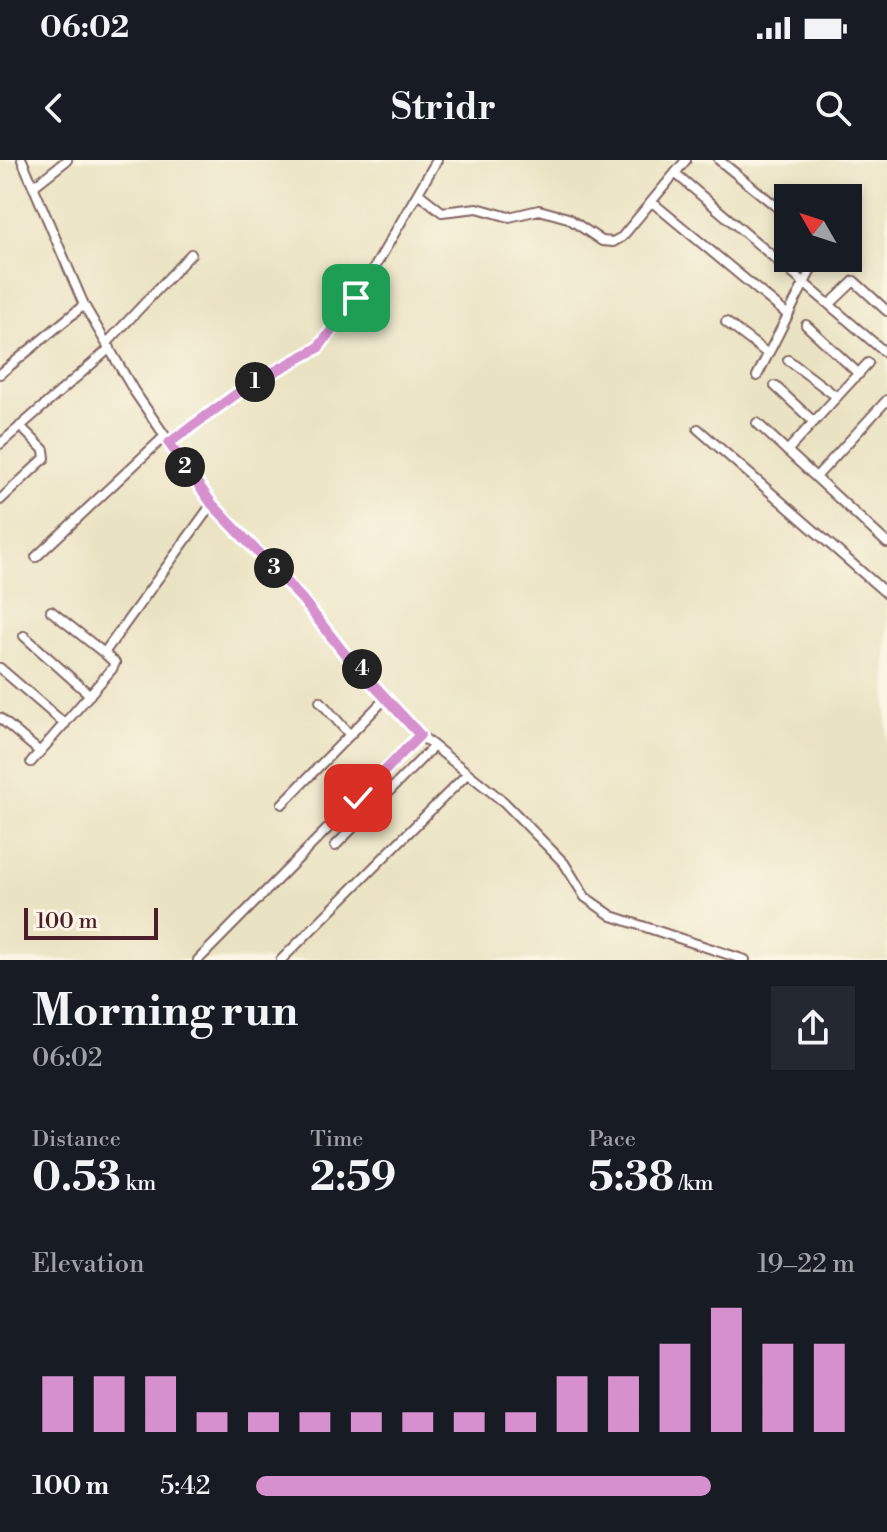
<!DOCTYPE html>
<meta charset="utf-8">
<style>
body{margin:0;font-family:"Libre Bodoni",serif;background:#242831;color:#f1f3f6;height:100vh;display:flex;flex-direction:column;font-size:30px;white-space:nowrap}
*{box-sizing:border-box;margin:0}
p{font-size:26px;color:#9ea1a6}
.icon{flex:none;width:44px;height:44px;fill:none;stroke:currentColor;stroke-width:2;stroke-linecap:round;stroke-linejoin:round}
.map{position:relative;height:800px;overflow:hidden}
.sheet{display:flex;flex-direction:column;background:#171b24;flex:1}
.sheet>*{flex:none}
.needle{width:52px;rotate:309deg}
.fabs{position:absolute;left:774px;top:24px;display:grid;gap:16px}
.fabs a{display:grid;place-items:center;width:88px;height:88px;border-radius:0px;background:#171b24;box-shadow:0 4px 12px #0003;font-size:40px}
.scale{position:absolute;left:24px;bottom:20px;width:134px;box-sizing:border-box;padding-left:8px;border:4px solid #4a1f2b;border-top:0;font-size:22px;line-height:28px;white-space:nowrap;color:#4a1f2b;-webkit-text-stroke:6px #fcf5e5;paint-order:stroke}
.pin{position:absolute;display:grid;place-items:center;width:68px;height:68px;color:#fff;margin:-34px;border-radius:16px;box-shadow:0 4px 12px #0006}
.km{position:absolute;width:40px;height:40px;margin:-20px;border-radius:50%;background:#222;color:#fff;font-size:22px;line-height:40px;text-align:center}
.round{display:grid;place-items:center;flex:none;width:84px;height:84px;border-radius:0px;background:#242831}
.summary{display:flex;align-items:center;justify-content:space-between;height:136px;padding:0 32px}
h1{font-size:44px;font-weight:700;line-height:60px}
.stats{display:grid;grid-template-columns:repeat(3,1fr);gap:12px;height:136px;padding:8px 32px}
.stats div{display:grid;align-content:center}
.stats b{font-size:40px;font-weight:700}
.stats small{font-size:22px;font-weight:400}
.stats p{font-size:22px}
.chart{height:224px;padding:16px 32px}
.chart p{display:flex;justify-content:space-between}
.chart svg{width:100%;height:144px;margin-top:8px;stroke:#d690ce;stroke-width:6}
ul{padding:0 32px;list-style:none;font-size:26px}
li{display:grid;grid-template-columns:128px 96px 1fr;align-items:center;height:60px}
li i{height:20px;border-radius:10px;background:#d690ce}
.status{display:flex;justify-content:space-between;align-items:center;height:56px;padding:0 40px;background:#171b24;direction:ltr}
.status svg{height:22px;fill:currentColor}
header{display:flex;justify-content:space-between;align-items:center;height:104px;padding:0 32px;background:#171b24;font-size:36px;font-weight:700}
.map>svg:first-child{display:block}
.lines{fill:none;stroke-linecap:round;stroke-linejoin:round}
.minor-casing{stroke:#826460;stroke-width:12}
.minor{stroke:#fff;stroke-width:8}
.route-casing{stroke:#fff;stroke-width:16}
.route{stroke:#d690ce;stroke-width:10}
</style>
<div class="status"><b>06:02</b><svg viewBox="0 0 49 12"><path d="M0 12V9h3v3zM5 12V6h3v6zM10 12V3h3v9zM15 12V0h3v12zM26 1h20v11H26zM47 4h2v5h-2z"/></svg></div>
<header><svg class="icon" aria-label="back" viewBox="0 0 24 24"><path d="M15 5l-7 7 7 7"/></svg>Stridr<svg class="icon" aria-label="search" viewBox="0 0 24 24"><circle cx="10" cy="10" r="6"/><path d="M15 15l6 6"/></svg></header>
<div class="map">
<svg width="887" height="800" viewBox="0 0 887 800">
<rect width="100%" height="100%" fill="#fcf5e5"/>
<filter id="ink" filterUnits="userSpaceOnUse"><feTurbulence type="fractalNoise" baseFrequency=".0125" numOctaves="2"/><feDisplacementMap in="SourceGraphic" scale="16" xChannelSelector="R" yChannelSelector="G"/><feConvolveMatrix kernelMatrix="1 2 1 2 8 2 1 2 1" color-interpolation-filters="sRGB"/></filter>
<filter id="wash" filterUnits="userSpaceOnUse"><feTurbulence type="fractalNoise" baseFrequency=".006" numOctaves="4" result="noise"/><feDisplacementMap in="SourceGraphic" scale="32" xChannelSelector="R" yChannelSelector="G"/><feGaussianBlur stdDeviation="1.8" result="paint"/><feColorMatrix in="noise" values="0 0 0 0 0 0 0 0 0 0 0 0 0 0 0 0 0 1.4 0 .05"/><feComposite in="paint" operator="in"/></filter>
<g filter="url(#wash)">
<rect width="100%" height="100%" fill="#eae3c3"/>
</g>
<g filter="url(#ink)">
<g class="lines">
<g class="minor-casing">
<path id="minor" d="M22,0L84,145L134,231L212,344L302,439L344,493L420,575L504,642L564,703L585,737L612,756L745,800
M719,0L788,56
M675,13L887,194
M34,26L67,0
M418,33L442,52L477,48L509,57L539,50L568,58L602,81L613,82L622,77L686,0
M652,42L788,155
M831,143L854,121L887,151
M726,162L768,194
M806,165L859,214
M107,183L191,94
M788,200L837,237
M0,214L84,145
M757,216L817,98
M775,226L814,262
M757,263L887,383
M698,269L887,434
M169,283L246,227L318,188L362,129L437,0
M0,284L110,188
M787,291L868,203
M816,317L887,240
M0,340L45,298L44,290L20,266
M36,397L165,276
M51,451L104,493
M24,476L90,535
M0,508L65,564
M320,541L350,575
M0,558L40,592
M31,602L112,509L115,503L104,493L212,344
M282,644L386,538
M335,686L433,587
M198,800L420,575
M281,800L467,614"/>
</g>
<use href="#minor" class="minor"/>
</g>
</g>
<g class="lines" filter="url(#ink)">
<g class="route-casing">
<path id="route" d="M356,138L318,188L246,227L169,283L212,344L302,439L344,493L420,575L358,638"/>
</g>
<use href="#route" class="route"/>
</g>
</svg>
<div class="fabs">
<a><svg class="needle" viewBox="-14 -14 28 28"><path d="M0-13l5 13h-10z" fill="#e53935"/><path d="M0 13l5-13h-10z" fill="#9ea1a6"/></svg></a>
</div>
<div class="scale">100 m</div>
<div class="pin" style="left:356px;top:138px;background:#1e9e55"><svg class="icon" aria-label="arrive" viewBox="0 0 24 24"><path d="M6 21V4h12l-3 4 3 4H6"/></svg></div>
<div class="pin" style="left:358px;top:638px;background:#d93025"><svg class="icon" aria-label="check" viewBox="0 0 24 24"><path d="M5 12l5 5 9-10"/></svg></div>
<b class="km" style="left:255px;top:222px">1</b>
<b class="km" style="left:185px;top:307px">2</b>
<b class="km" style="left:274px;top:408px">3</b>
<b class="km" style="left:362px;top:509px">4</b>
</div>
<section class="sheet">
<div class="summary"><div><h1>Morning run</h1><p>06:02</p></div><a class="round"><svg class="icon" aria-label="share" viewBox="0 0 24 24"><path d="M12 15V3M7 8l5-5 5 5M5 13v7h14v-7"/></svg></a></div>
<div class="stats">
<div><p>Distance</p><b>0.53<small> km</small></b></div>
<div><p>Time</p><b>2:59</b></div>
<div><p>Pace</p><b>5:38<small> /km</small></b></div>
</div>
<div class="chart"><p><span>Elevation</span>19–22 m</p>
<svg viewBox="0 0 160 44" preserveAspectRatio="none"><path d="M5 44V27M15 44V27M25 44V27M35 44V38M45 44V38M55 44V38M65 44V38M75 44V38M85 44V38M95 44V38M105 44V27M115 44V27M125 44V17M135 44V6M145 44V17M155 44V17"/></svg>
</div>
<ul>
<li><b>100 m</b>5:42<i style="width:76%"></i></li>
</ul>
</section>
